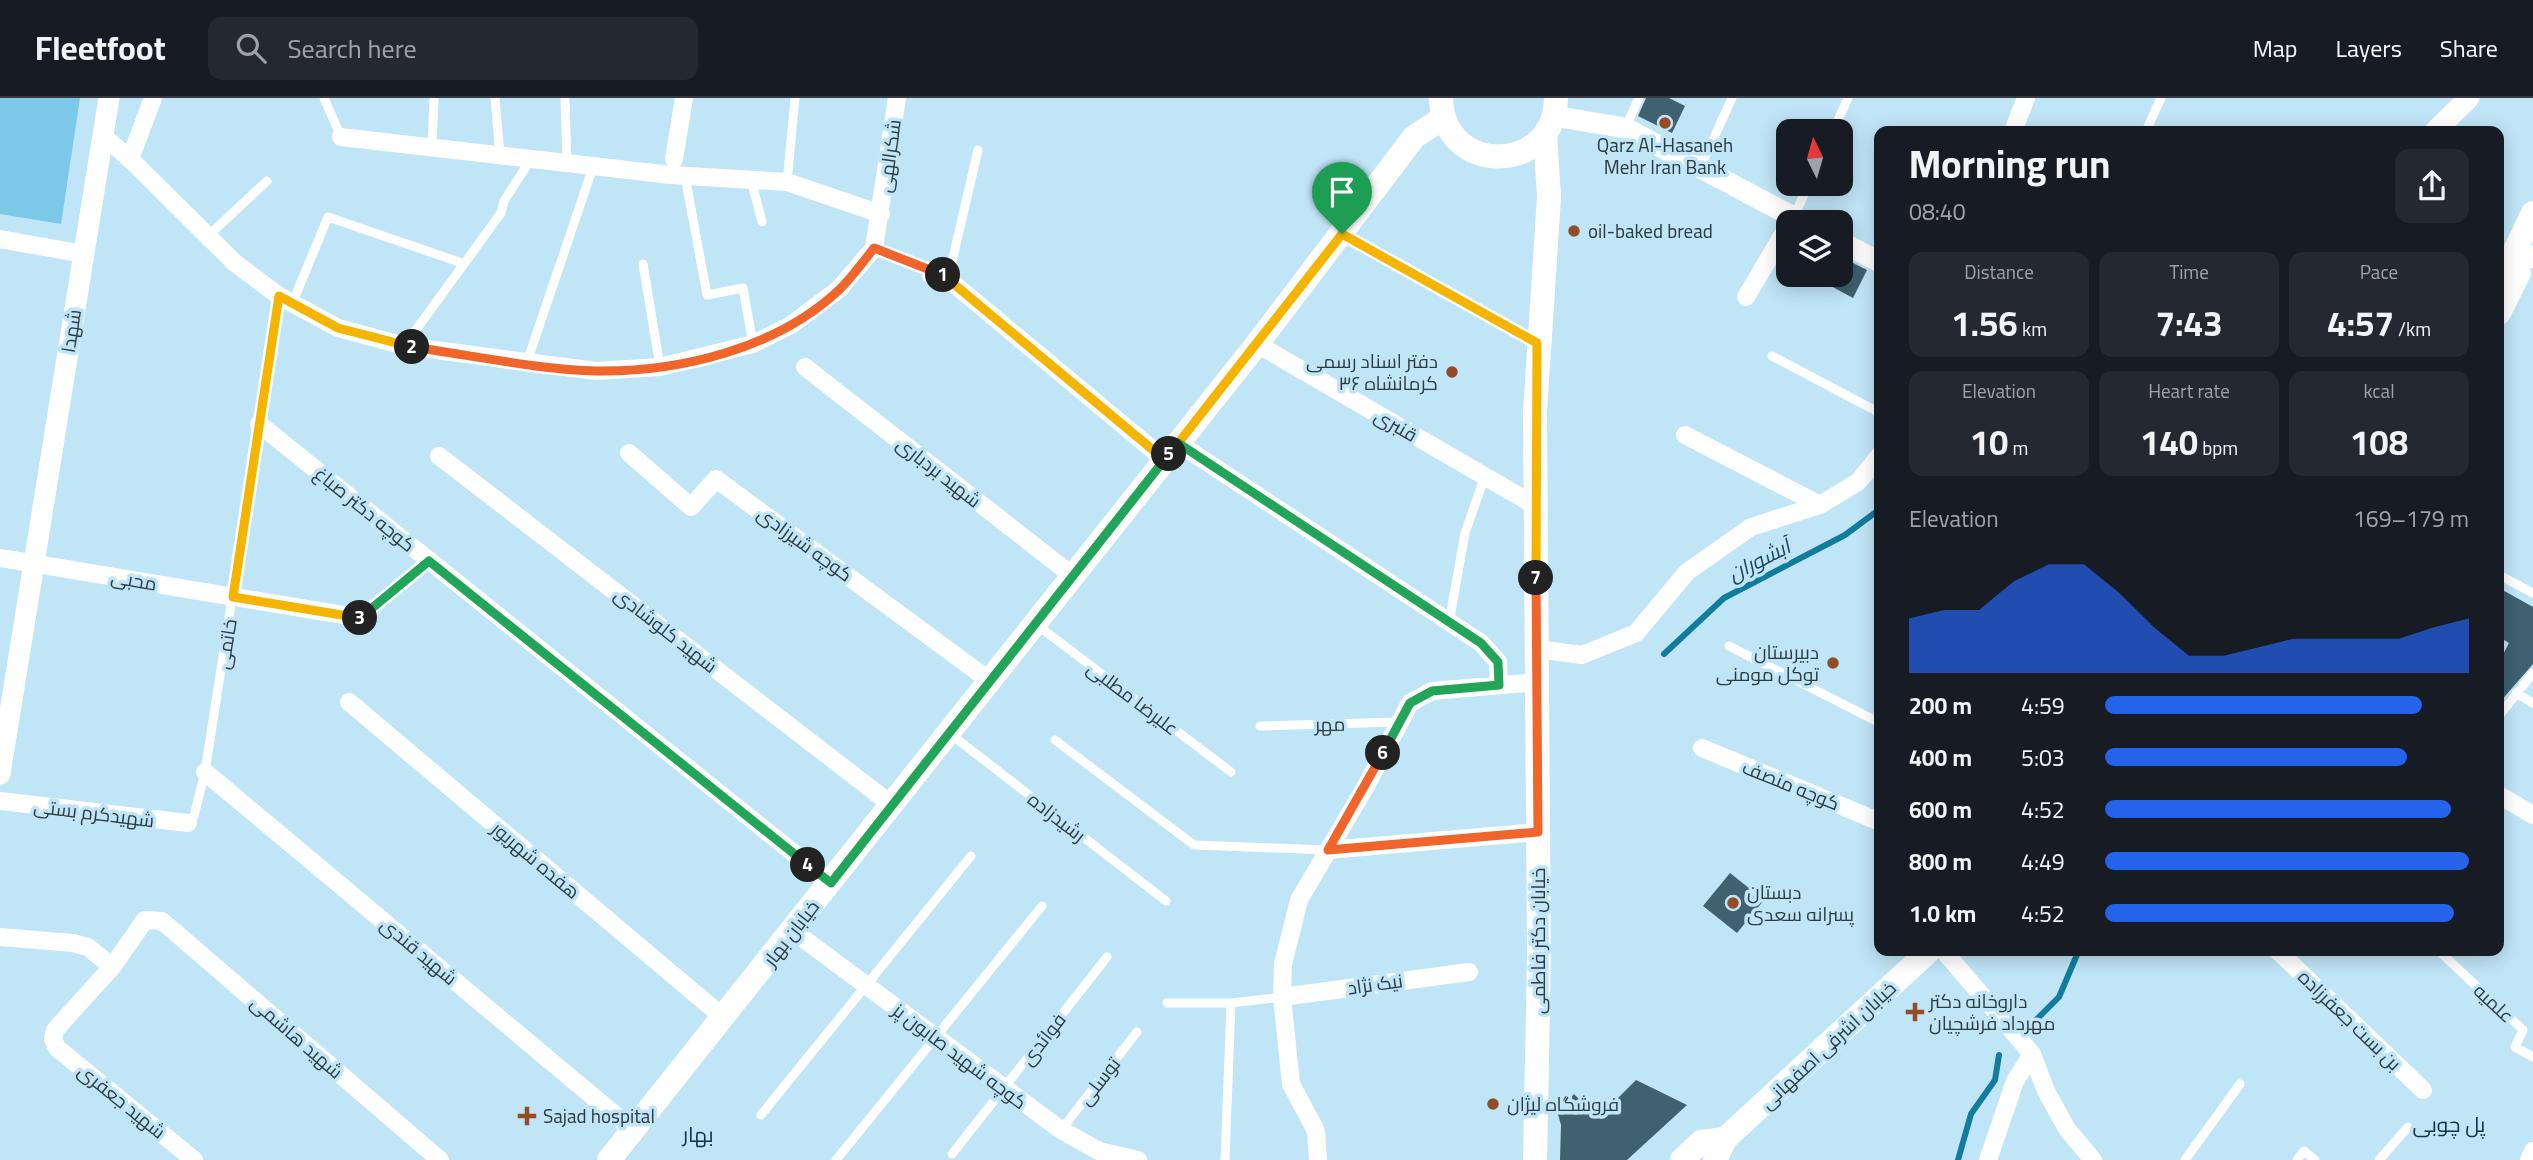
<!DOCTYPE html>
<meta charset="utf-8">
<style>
body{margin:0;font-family:Georgia,Cairo,serif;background:#242831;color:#f1f3f6;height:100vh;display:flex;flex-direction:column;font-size:26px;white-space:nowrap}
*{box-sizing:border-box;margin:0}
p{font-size:23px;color:#9ea1a6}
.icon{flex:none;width:38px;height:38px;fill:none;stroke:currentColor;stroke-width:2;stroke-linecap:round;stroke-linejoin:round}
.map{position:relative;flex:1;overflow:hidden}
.side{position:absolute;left:1874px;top:28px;width:630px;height:830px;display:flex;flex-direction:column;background:#171b24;border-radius:14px;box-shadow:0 4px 18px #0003}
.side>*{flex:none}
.needle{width:46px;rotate:355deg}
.fabs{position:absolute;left:1776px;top:21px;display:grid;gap:14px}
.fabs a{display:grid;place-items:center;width:77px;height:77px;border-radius:14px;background:#171b24;box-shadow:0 4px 18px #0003;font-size:35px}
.pin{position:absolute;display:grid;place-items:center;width:60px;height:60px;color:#fff;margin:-72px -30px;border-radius:50% 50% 50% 0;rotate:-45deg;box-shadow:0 0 7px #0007}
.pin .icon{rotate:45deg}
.km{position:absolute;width:35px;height:35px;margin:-18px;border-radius:50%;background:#222;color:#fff;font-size:19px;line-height:35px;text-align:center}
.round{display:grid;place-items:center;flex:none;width:74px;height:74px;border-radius:14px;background:#242831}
.overview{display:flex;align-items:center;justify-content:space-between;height:119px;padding:0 35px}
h1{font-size:38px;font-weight:700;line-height:52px}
.metrics{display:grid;grid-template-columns:repeat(3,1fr);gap:10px;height:119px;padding:7px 35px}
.metrics div{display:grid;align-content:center;border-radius:14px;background:#242831;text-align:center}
.metrics b{font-size:35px;font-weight:700}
.metrics small{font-size:19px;font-weight:400}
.metrics p{font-size:19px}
.chart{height:196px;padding:14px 35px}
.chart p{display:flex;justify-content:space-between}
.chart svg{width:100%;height:126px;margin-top:7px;fill:#2563eb;opacity:.7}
ul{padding:0 35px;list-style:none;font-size:23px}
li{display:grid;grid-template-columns:112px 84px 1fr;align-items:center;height:52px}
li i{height:18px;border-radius:9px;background:#2563eb}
header{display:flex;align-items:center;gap:42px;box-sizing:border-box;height:98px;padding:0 35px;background:#171b24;border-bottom:2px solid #363941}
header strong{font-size:33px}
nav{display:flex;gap:38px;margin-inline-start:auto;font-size:24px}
.search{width:490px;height:63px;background:#242831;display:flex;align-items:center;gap:18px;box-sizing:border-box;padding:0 24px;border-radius:14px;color:#9ea1a6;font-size:26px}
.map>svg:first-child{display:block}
.green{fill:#7cc8e9}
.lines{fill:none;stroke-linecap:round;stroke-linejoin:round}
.stream{stroke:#127c9d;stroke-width:6}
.building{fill:#3f6170}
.path{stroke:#7a94a1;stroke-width:3.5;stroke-dasharray:7 3.5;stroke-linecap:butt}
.service{stroke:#fff;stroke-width:9}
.minor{stroke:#fff;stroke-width:18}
.tertiary{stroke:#fff;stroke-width:21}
.secondary{stroke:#fff;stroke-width:24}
.split-1-casing{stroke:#fff;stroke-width:14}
.split-2-casing{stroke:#fff;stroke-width:14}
.split-3-casing{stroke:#fff;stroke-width:14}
.split-4-casing{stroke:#fff;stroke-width:14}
.split-5-casing{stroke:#fff;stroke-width:14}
.split-6-casing{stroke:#fff;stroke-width:14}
.split-7-casing{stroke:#fff;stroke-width:14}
.split-8-casing{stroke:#fff;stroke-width:14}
.split-1{stroke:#f5b400;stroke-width:9}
.split-2{stroke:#f0652b;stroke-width:9}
.split-3{stroke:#f5b400;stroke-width:9}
.split-4{stroke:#22a559;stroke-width:9}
.split-5{stroke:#22a559;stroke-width:9}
.split-6{stroke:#22a559;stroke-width:9}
.split-7{stroke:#f0652b;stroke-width:9}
.split-8{stroke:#f5b400;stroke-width:9}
.poi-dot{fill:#934d25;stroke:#c0e5f7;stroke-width:2.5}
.labels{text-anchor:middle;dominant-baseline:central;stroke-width:7;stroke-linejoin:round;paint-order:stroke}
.poi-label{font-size:19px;fill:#2d3c43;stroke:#c0e5f7;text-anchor:start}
.street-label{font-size:19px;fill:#2d3c43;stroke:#c0e5f7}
.water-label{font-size:21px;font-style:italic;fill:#17485b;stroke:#c0e5f7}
.neighbourhood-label{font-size:21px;fill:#123442;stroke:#c0e5f7}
</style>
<header>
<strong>Fleetfoot</strong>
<div class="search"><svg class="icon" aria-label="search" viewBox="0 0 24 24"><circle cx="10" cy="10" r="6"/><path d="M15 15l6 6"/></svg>Search here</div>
<nav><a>Map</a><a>Layers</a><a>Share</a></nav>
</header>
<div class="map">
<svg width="2533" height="1062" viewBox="0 0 2533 1062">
<rect width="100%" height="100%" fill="#c0e5f7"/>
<path class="green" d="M0,0H80L61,126L0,116Z"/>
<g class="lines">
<path class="stream" d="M1664,556L1724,500L1845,437L1880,411
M2033,925L2059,899L2079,852
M1958,1062L1971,1016L1995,982L1999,957"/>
</g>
<path class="building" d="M1646,0H1669L1685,8L1672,35L1638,18Z
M1841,159L1867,172L1853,200L1829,187L1835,177H1841Z
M2499,490L2533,509V566L2499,605V564L2509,545L2499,539Z
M1730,775L1764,802L1737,835L1703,808Z
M1636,982L1687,1007L1627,1062H1560L1561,1027L1554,1002L1567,1003L1574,996L1584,1006H1590L1603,1015Z"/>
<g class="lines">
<path class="path" d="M889,156L918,166
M375,509L417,473"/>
<path class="service" d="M324,0L341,39
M495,0L500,57
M565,0L567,65
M1625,30L1639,0
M1833,33L1848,0
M2146,33L2161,0
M432,50L434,0
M1701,68L1732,0
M685,78L707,197L743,190L753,246
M751,81L762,124
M787,84L795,0
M1794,118L1809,86
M1343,137L1536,244
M207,139L267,83
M643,166L660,269
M948,181L978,52
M292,206L328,119L462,165
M405,247L501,115L504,103L531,61
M1772,258L1880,315
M527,264L593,69
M2499,477L2533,495
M1449,525L1465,435L1485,378
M1037,527L1231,674
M1729,548L1880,625
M2516,595L2533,605
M2499,618L2533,575
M1260,628L1399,624
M949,635L1166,803
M1055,642L1194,747L1328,752
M188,725L194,718L205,674L279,198
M2438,852L2523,932L2515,949L2533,959
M1167,905H1231L1282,899
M761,1017L971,758
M1061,1032L1137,934
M952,1056L1107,859
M836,1062L1042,808
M1225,1062L1231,905
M2185,1062L2240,986
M2297,1062L2304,1053L2315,1062
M2379,1062L2408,1029"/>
<path class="minor" d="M2013,33L2026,0
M103,38L130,61L235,165L279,198L338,230L405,248L596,273L660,269L753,246L791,227L839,191L874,150L897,0
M341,39L671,77L787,84L881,116
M130,61L153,0
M674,61L684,0
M0,141L84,156
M931,177L941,175L948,181L1165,362
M1746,199L1788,128
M1257,246L1536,408
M805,269L1073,478
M259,326L831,785
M1685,337L1820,407L1858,384L1880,357
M1178,345L1481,545L1498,564L1499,587
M629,355L691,409L716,381L990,583
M439,358L892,707
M0,460L361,520
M1537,551L1582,557L1636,535L1687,474L1751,429L1820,407
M349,604L724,920
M1702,650L1880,724
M205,674L633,1032
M2499,697L2533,717
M0,703L188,725
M1328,752L1538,734
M793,833L1061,1032L1099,1053L1138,1062
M0,839L73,845L88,849L112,869
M1943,852L2032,956L2046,993L2067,1031L2093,1062
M2277,852L2423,992
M1282,899L1469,874
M194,1062L57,950L53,941L55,932L112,869L145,822L162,823L440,1062
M1318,1062L1316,1033L1291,986L1282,899L1283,866L1299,802L1366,688L1410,605L1432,593L1537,584
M1988,1062L2015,983L2032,956
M2529,1062L2533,1053"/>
<path class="tertiary" d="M1554,18L1625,30L1803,124
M2435,33L2469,0
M1841,144L1880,164
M2516,150L2533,160
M0,676L109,0"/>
<path class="secondary" d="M1441,0C1443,79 1555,77 1556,0
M2499,186L2533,115
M2499,215L2519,175
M609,1062L1257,246L1414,39L1443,20
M1535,1062L1539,859L1535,314L1549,99L1545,36
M1682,1062L1701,1044L1725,1041
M1715,1062L1725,1041L1930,852"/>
</g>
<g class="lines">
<g class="split-1-casing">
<path id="split-1" d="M943,177L1165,362L1342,136"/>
</g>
<g class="split-2-casing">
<path id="split-2" d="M412,249C470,257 541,272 597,273C681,274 778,250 840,191C852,179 863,164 874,150L943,177"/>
</g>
<g class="split-3-casing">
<path id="split-3" d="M360,520L233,499L279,198L338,230L412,249"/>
</g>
<g class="split-4-casing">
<path id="split-4" d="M360,520L429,463L808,767"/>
</g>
<g class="split-5-casing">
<path id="split-5" d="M808,767L831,785L1169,356"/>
</g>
<g class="split-6-casing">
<path id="split-6" d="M1169,356L1178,345L1481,545L1498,564L1499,587L1432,593L1410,605L1383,655"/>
</g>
<g class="split-7-casing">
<path id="split-7" d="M1383,655L1328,752L1538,734L1536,480"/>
</g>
<g class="split-8-casing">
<path id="split-8" d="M1342,136L1537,245L1536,480"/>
</g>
<use href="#split-1" class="split-1"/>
<use href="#split-2" class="split-2"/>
<use href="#split-3" class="split-3"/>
<use href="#split-4" class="split-4"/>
<use href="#split-5" class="split-5"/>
<use href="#split-6" class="split-6"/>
<use href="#split-7" class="split-7"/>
<use href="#split-8" class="split-8"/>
</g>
<g class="poi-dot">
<circle cx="1665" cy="25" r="7"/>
<circle cx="1574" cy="133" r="7"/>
<circle cx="1452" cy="274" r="7"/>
<circle cx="1833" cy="565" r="7"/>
<circle cx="1733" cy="805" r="7"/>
<path d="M1911.5 903.5h7v7h7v7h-7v7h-7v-7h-7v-7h7z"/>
<circle cx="1493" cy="1006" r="7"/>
<path d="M523.5 1007.5h7v7h7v7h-7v7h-7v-7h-7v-7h7z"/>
</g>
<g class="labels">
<g class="poi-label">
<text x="1665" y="47" text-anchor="middle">Qarz Al-Hasaneh<tspan x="1665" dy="22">Mehr Iran Bank</tspan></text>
<text x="1588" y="133">oil-baked bread</text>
<text x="1438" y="263" text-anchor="end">دفتر اسناد رسمی<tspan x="1438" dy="22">۳۶ کرمانشاه</tspan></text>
<text x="1819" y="554" text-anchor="end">دبیرستان<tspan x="1819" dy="22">توکل مومنی</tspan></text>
<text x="1747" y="794">دبستان<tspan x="1747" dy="22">پسرانه سعدی</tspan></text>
<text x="1929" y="903">داروخانه دکتر<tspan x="1929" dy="22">مهرداد فرشچیان</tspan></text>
<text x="1507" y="1006">فروشگاه لیژان</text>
<text x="543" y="1018">Sajad hospital</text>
</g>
<g class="street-label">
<text transform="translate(889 58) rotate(-82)">شکرالهی</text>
<text transform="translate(71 233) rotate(-81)">شهدا</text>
<text transform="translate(1396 327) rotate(30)">قنبری</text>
<text transform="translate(939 374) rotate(38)">شهید بردباری</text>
<text transform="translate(365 411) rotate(39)">کوچه دکتر صباغ</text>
<text transform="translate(805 446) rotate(36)">کوچه شیرزادی</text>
<text transform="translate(134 482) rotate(10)">محبی</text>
<text transform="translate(666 532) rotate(38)">شهید کلوشادی</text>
<text transform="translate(226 546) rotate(-81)">خاتمی</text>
<text transform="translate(1133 600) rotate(37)">علیرضا مطلبی</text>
<text transform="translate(1330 626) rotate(-1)">مهر</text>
<text transform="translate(1791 687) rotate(22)">کوچه منصف</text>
<text transform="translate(94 715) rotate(7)">شهیدکرم بستی</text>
<text transform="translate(1057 719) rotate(38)">رشیدزاده</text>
<text transform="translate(536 762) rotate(40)">هفده شهریور</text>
<text transform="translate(791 835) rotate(-52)">خیابان بهار</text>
<text transform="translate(1538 843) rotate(-90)">خیابان دکتر فاطمی</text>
<text transform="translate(419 853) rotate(40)">شهید قندی</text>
<text transform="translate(1375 886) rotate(-8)">نیک نژاد</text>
<text transform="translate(2494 905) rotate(43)">علمیه</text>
<text transform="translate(2350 922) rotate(44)">بن بست جعفرزاده</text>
<text transform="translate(297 939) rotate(41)">شهید هاشمی</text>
<text transform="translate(1043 941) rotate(-52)">فوائدی</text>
<text transform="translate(1828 947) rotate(-43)">خیابان اشرفی اصفهانی</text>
<text transform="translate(960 958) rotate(37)">کوچه شهید صابون پز</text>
<text transform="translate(1099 983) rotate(-52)">توسلی</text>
<text transform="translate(122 1003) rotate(39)">شهید جعفری</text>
</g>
<g class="water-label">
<text transform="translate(1759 462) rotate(-27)">آبشوران</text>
</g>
<g class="neighbourhood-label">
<text x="2449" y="1026">پل چوبی</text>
<text x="698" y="1036">بهار</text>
</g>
</g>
</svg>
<div class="fabs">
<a><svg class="needle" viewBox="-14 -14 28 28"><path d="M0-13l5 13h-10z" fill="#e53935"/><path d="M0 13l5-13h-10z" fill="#9ea1a6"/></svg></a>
<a><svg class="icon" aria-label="layers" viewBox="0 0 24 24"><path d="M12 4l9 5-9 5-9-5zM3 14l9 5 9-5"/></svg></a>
</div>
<div class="pin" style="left:1342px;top:136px;background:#1e9e55"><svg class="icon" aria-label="arrive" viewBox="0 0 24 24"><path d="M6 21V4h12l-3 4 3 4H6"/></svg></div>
<b class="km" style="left:943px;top:177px">1</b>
<b class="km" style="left:412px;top:249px">2</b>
<b class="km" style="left:360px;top:520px">3</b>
<b class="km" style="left:808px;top:767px">4</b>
<b class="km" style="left:1169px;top:356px">5</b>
<b class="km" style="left:1383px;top:655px">6</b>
<b class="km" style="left:1536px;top:480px">7</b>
<section class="side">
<div class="overview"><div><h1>Morning run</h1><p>08:40</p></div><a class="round"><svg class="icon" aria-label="share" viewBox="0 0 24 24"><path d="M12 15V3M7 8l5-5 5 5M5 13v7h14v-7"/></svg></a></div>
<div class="metrics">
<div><p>Distance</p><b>1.56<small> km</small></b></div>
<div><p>Time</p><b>7:43</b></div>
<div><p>Pace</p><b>4:57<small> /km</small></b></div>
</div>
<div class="metrics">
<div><p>Elevation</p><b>10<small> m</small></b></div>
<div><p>Heart rate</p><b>140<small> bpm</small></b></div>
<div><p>kcal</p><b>108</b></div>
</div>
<div class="chart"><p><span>Elevation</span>169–179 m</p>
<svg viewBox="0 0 160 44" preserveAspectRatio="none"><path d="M0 44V25L10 22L20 22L30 12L40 6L50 6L60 16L70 28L80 38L90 38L100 35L110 32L120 32L130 32L140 32L150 28L160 25V44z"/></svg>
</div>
<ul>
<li><b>200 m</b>4:59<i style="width:87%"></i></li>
<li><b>400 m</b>5:03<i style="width:83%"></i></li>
<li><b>600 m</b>4:52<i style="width:95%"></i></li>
<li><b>800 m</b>4:49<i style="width:100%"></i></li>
<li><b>1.0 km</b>4:52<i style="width:96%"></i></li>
</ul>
</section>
</div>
